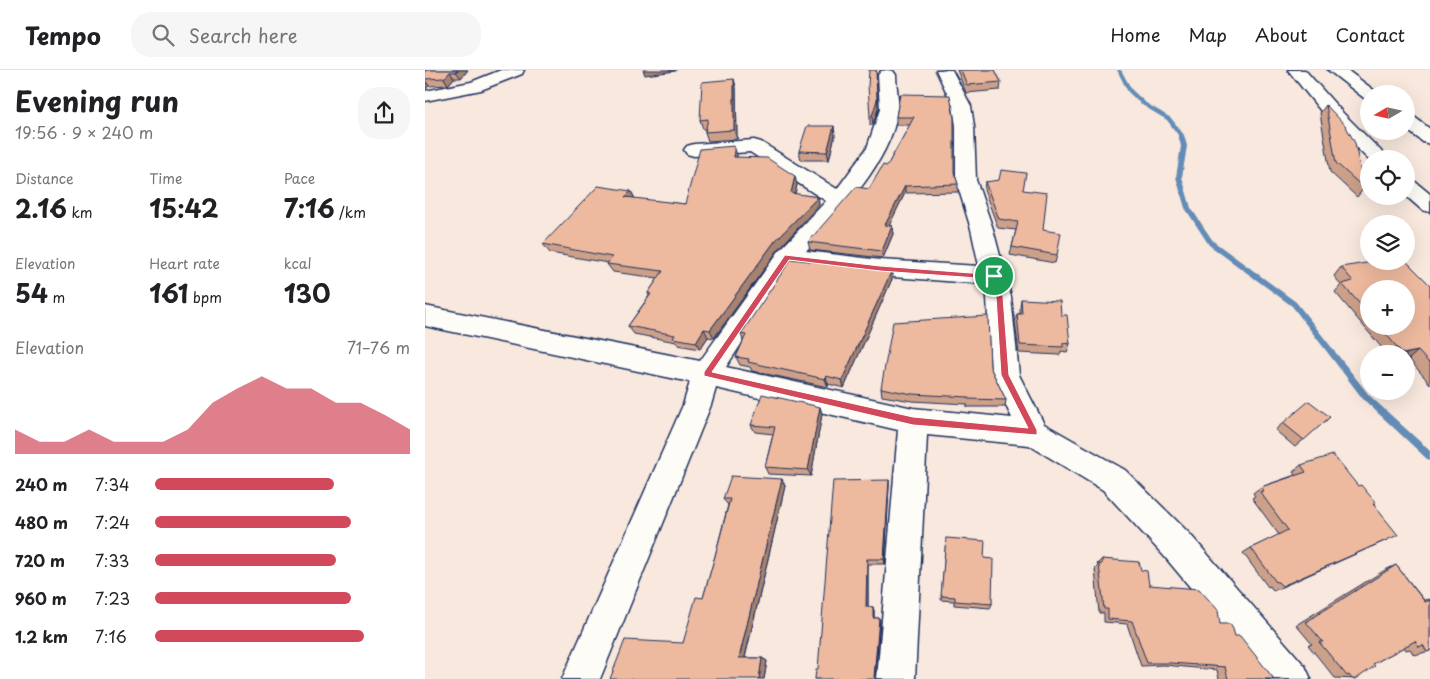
<!DOCTYPE html>
<meta charset="utf-8">
<style>
body{margin:0;font-family:"Playpen Sans",sans-serif;background:#f6f6f6;color:#202124;height:100vh;display:flex;flex-direction:column;font-size:19px;white-space:nowrap}
*{box-sizing:border-box;margin:0}
p{font-size:16px;color:#757577}
.icon{flex:none;width:28px;height:28px;fill:none;stroke:currentColor;stroke-width:2;stroke-linecap:round;stroke-linejoin:round}
.map{position:relative;flex:1;overflow:hidden}
.side{display:flex;flex-direction:column;background:#fff;width:425px}
.side>*{flex:none}
.needle{width:32px;rotate:261deg}
.tools{position:absolute;left:935px;top:15px;display:grid;gap:10px}
.tools a{display:grid;place-items:center;width:55px;height:55px;border-radius:50%;background:#fff;box-shadow:0 5px 20px #0002;font-size:25px}
.pin{position:absolute;display:grid;place-items:center;width:42px;height:42px;color:#fff;margin:-21px;border:2px solid #fff;border-radius:50%;box-shadow:0 1px 5px #0007}
.round{display:grid;place-items:center;flex:none;width:52px;height:52px;border-radius:20px;background:#f6f6f6}
.summary{display:flex;align-items:center;justify-content:space-between;height:85px;padding:0 15px}
h1{font-size:28px;font-weight:700;line-height:38px}
.metrics{display:grid;grid-template-columns:repeat(3,1fr);gap:8px;height:85px;padding:5px 15px}
.metrics div{display:grid;align-content:center}
.metrics b{font-size:25px;font-weight:700}
.metrics small{font-size:14px;font-weight:400}
.metrics p{font-size:14px}
.chart{height:140px;padding:10px 15px}
.chart p{display:flex;justify-content:space-between}
.chart svg{width:100%;height:90px;margin-top:5px;fill:#d1495b;opacity:.7}
ul{padding:0 15px;list-style:none;font-size:16px}
li{display:grid;grid-template-columns:80px 60px 1fr;align-items:center;height:38px}
li i{height:12px;border-radius:6px;background:#d1495b}
header{display:flex;align-items:center;gap:30px;box-sizing:border-box;height:70px;padding:0 25px;background:#fff;border-bottom:1px solid #e0e0e0}
header strong{font-size:24px}
nav{display:flex;gap:28px;margin-inline-start:auto;font-size:18px}
.search{width:350px;height:45px;background:#f6f6f6;display:flex;align-items:center;gap:12px;box-sizing:border-box;padding:0 18px;border-radius:20px;color:#757577;font-size:19px}
main{display:flex;flex:1;min-height:0}
.map>svg:first-child{display:block}
.lines{fill:none;stroke-linecap:round;stroke-linejoin:round}
.stream{fill:#648cb7;fill-rule:evenodd}
.minor-casing{stroke:#1b2f5e;stroke-width:3}
.major-casing{stroke:#1b2f5e;stroke-width:3}
.minor{fill:#fdfcf7;fill-rule:evenodd}
.major{fill:#fdfcf7;fill-rule:evenodd}
.wall{fill:#cda089;stroke:#1b2f5e;fill-rule:evenodd}
.shaded-wall{fill:#a7826f;stroke:#1b2f5e}
.building{fill:#eeba9f;stroke:#1b2f5e}
.route{fill:#d1495b;stroke:#fff;fill-rule:evenodd}
</style>
<header>
<strong>Tempo</strong>
<div class="search"><svg class="icon" aria-label="search" viewBox="0 0 24 24"><circle cx="10" cy="10" r="6"/><path d="M15 15l6 6"/></svg>Search here</div>
<nav><a>Home</a><a>Map</a><a>About</a><a>Contact</a></nav>
</header>
<main>
<section class="side">
<div class="summary"><div><h1>Evening run</h1><p>19:56 · 9 × 240 m</p></div><a class="round"><svg class="icon" aria-label="share" viewBox="0 0 24 24"><path d="M12 15V3M7 8l5-5 5 5M5 13v7h14v-7"/></svg></a></div>
<div class="metrics">
<div><p>Distance</p><b>2.16<small> km</small></b></div>
<div><p>Time</p><b>15:42</b></div>
<div><p>Pace</p><b>7:16<small> /km</small></b></div>
</div>
<div class="metrics">
<div><p>Elevation</p><b>54<small> m</small></b></div>
<div><p>Heart rate</p><b>161<small> bpm</small></b></div>
<div><p>kcal</p><b>130</b></div>
</div>
<div class="chart"><p><span>Elevation</span>71–76 m</p>
<svg viewBox="0 0 160 44" preserveAspectRatio="none"><path d="M0 44V32L10 38L20 38L30 32L40 38L50 38L60 38L70 32L80 19L90 12L100 6L110 12L120 12L130 19L140 19L150 25L160 32V44z"/></svg>
</div>
<ul>
<li><b>240 m</b>7:34<i style="width:70%"></i></li>
<li><b>480 m</b>7:24<i style="width:77%"></i></li>
<li><b>720 m</b>7:33<i style="width:71%"></i></li>
<li><b>960 m</b>7:23<i style="width:77%"></i></li>
<li><b>1.2 km</b>7:16<i style="width:82%"></i></li>
</ul>
</section>
<div class="map">
<svg width="1005" height="609" viewBox="0 0 1005 609">
<rect width="100%" height="100%" fill="#f8e8dd"/>
<filter id="ink" filterUnits="userSpaceOnUse"><feTurbulence type="fractalNoise" baseFrequency=".02" numOctaves="2"/><feDisplacementMap in="SourceGraphic" scale="10" xChannelSelector="R" yChannelSelector="G"/><feConvolveMatrix kernelMatrix="1 2 1 2 8 2 1 2 1" color-interpolation-filters="sRGB"/></filter>
<g filter="url(#ink)">
<g class="lines">
<path class="stream" d="M692,0H696L707,20L721,33L746,48L759,65L762,76L757,107L766,138L788,171L871,232L944,325L1005,381V390L1002,389L938,329L867,236L784,175L760,138L751,107L756,76L753,65L742,50L717,35L703,22Z"/>
<g class="minor-casing">
<path id="minor" d="M462,0L468,1L471,5C471,16 474,29 473,40C465,94 415,142 381,181L455,190L554,196L546,159L531,110V56L528,36L511,0H527L546,36L549,56L551,110L568,159L586,227L594,305L619,354L700,400L763,462L880,596L886,609H842L739,486L678,420L604,375L502,365L490,609H452L473,360L291,318L286,335L175,609H137L258,335L265,312L0,256V236L275,291L354,181L401,131L325,82L269,86L262,84L259,80L262,76L269,74L329,70L336,72L412,119L442,78L455,39L453,5L456,1ZM368,196L455,206L559,214L562,227L566,305L587,348L488,338L301,297Z
M863,0H880L918,43L964,89L944,90L904,51Z
M903,0H922L954,24H944V29L939,28Z
M981,44L988,46L1005,59V74L998,72L981,59Z
M981,109L988,110L1005,124V142L997,140L981,126Z"/>
</g>
<g class="major-casing">
<path id="major" d="M76,0H99L97,4L56,20L0,31V21L46,12Z"/>
</g>
<use href="#minor" class="minor"/>
<use href="#major" class="major"/>
</g>
<path class="wall" d="M0,0H43L36,8H29L23,15L4,16L0,19Z
M532,0H570L576,12L575,20L541,23Z
M309,9L311,18L312,69L283,71L280,62V59H278L275,50Z
M475,24L529,102L533,114V122L480,123L464,155L467,156L468,164L458,188L385,180L383,172L444,119L462,96L485,55H471V47Z
M901,35L939,118L932,127L905,102L895,43Z
M453,39L448,55H445V46Z
M410,65L404,90H376L374,81Z
M309,76L312,87L372,115L370,124L393,127L394,135L353,180L289,268L283,267L275,279L253,275L251,272L209,264L203,256L224,226L223,223L233,208L188,202L182,194L183,193L125,183L118,174L206,121L210,129L260,134Z
M560,112L598,120L618,160L632,185L630,193L585,185L591,160L573,158L559,120Z
M916,197L1005,215V314L984,289H981V284H962L910,222L916,215L909,206ZM944,219L981,256H944Z
M467,209L419,318L403,314V317L327,301L325,297L315,295L311,287L318,271L316,264Z
M596,229L636,245L645,274L642,282L636,281L635,285L594,283L590,252L592,244H595V238Z
M565,297L581,330L580,337H542V334L487,331L457,326L456,318Z
M395,337L397,344L386,406L343,404L340,397L348,364L330,362L326,355Z
M905,347L870,377L850,360L858,353Z
M876,395L948,434L962,470L848,521L845,516L843,517L818,483L826,478L854,465L827,428L830,426L828,423L836,417L870,405L868,402Z
M357,409L360,416L320,588H337L342,591L339,609L258,573L278,528L290,486L303,435L298,429Z
M464,410V416L460,494H443V537H448L449,541V548H454L455,551L450,608L390,609Z
M521,468L559,488L567,534L565,538L529,535V531L516,530Z
M677,489L716,500L724,515L795,554L810,566L849,609H794L792,600L739,595L716,596L702,554L679,552V543H674L670,499L673,496L672,494Z
M971,495L999,530L1005,529V581L989,585L985,579L981,580L979,577L948,594L931,609L910,608L883,575L887,574L871,555L960,500Z"/>
<path class="shaded-wall" d="M32,0H43L36,8L31,2Z
M218,0H251V1L220,5Z
M451,0L453,39L448,55L447,46Z
M25,2L29,8L23,15L19,8Z
M309,9L311,18L312,69L309,60Z
M0,10L4,16L0,19Z
M409,56L410,65L404,90L402,82Z
M309,76L312,85V96L309,87Z
M370,106L372,115L368,132L366,123Z
M480,116V123L461,162L460,155Z
M206,121L210,129L200,127Z
M393,127L394,135L353,180L289,268L285,260L350,171Z
M467,156L468,164L458,188L457,181Z
M467,200V209L419,318L417,310Z
M279,259L283,267L275,279L271,272Z
M993,281L984,289H981V284H979Z
M401,306L403,314V317L400,309Z
M395,337L397,344L386,406L383,400Z
M357,409L360,416L319,591L314,588Z
M464,410V416L460,494L459,489Z
M442,489L443,494V541L441,537Z
M448,537L449,541V552L448,548Z
M454,548L455,551L450,609L449,607Z
M337,588L342,591L339,609H334Z"/>
<path class="building" d="M0,0H32L31,2H25L19,8L0,9Z
M444,0H451L452,30L447,46H445L443,16Z
M536,0H570L576,12L542,15Z
M309,9V60L280,62L283,49L275,50L277,12Z
M475,24L525,25L529,48V102L533,114L480,116L460,155L467,156L457,181L383,172L431,117L444,119L458,95L462,96L489,47H471Z
M901,35L920,55L930,73L939,118L911,93Z
M382,56H409L402,82L374,81Z
M309,76V87L342,88L370,106L366,123L393,127L350,171L285,260L279,259L271,272L248,268L250,265L203,256L226,224L223,223L238,201L182,194L187,187L118,174L173,116L206,121L200,127L260,134L275,79Z
M576,100L601,103L598,120L622,123L618,160L636,163L632,185L587,177L593,152L574,149L560,112L574,110Z
M366,189L467,200L417,310L401,306L400,309L323,292L324,289L311,287L321,265L316,264Z
M954,191H981L1005,215V294L993,281L978,284L954,256H981V219H944V244L917,214L928,211L916,197Z
M596,229L635,231L636,245H642L645,274L638,273V277L595,275L592,244H597Z
M563,246L565,297L581,330L543,329V327L487,324L456,318L468,252Z
M337,324L395,337L383,400L340,397L350,357L326,355Z
M884,331L905,347L879,370L858,353Z
M908,385L933,416L936,415L951,433L948,434L973,465L857,516L853,512H851L826,478L863,460L835,422L838,421L836,417L881,402L876,395Z
M306,406L357,409L314,588H337L334,609H185L200,570L258,573L271,527L278,528L290,486L305,429H298Z
M464,410L459,489H442L441,537H448V548H454L449,607L451,609H458H390L391,599H393L408,411Z
M521,468L560,471L559,488L568,489L567,534L530,531V527L516,526Z
M677,489L714,492L716,500L722,501L724,515L774,519L793,540L795,554H805L808,559L810,566H815L849,609H803L800,597L746,593H722L707,551L683,549V539H679L674,494H677Z
M971,495L1000,532L1005,530V581L1002,582L998,575L994,577L990,571L948,594L950,596L931,609H927L924,605L922,606L894,572H898L881,552Z"/>
</g>
<path class="route" d="M360,185L455,196L572,205L578,227L584,305L612,360V365L488,355L279,306V302ZM364,190L455,201L566,209L571,227L576,305L603,358L488,347L287,302Z"/>
</svg>
<div class="tools">
<a><svg class="needle" viewBox="-14 -14 28 28"><path d="M0-13l5 13h-10z" fill="#e53935"/><path d="M0 13l5-13h-10z" fill="#757577"/></svg></a>
<a><svg class="icon" aria-label="locate" viewBox="0 0 24 24"><circle cx="12" cy="12" r="6"/><path d="M12 2v4M12 18v4M2 12h4M18 12h4"/></svg></a>
<a><svg class="icon" aria-label="layers" viewBox="0 0 24 24"><path d="M12 4l9 5-9 5-9-5zM3 14l9 5 9-5"/></svg></a>
<a>+</a>
<a>−</a>
</div>
<div class="pin" style="left:569px;top:206px;background:#1e9e55"><svg class="icon" aria-label="arrive" viewBox="0 0 24 24"><path d="M6 21V4h12l-3 4 3 4H6"/></svg></div>
</div>
</main>
